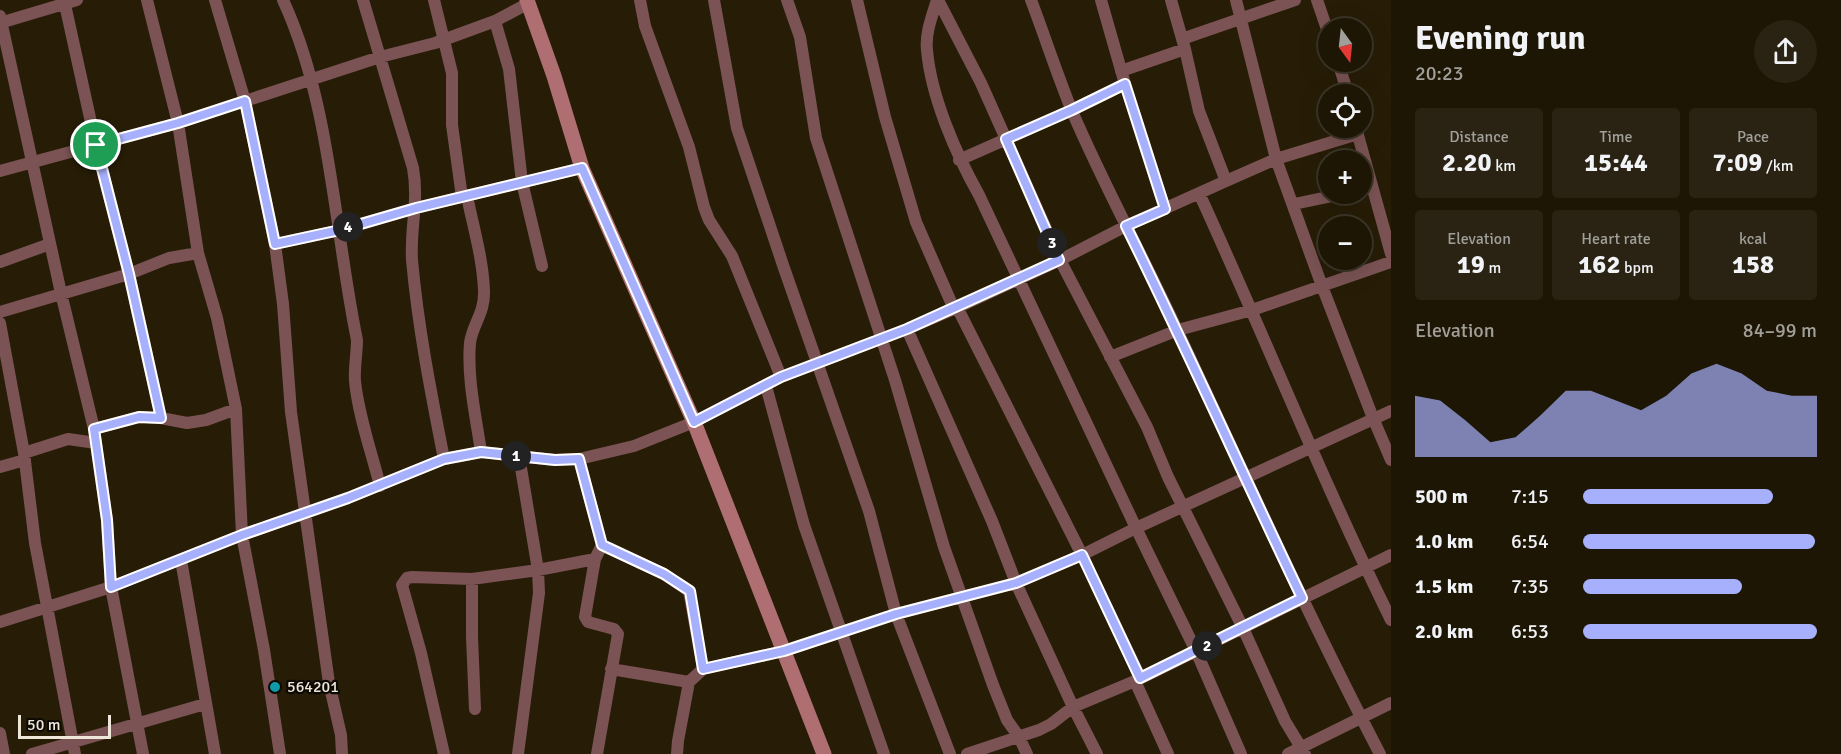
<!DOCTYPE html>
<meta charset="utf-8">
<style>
body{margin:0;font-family:Signika,sans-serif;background:#2a2313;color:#f1f3f6;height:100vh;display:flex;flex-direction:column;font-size:22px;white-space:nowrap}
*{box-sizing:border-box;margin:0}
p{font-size:20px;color:#a09f9a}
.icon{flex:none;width:33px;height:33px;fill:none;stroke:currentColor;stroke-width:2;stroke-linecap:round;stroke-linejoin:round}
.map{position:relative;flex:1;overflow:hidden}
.details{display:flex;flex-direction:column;background:#1d1605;width:450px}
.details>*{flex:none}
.needle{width:39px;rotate:165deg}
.controls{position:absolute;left:1318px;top:18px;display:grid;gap:12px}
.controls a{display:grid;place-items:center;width:54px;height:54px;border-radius:50%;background:#1d1605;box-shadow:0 6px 24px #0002,0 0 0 2px #3b3527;font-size:30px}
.scale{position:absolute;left:18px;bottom:15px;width:93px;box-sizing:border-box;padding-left:6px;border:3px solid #ede6d9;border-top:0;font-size:16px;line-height:21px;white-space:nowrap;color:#ede6d9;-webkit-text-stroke:4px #0c0802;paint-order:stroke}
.pin{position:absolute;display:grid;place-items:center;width:51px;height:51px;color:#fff;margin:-26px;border:3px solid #fff;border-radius:50%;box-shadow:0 2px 6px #0007}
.km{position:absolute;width:30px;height:30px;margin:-15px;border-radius:50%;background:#222;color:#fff;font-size:16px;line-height:30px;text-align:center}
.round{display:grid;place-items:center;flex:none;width:63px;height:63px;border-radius:32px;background:#2a2313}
.summary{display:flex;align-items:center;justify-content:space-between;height:102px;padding:0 24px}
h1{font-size:33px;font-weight:700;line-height:45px}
.figures{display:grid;grid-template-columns:repeat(3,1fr);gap:9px;height:102px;padding:6px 24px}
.figures div{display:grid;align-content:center;border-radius:6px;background:#2a2313;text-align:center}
.figures b{font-size:26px;font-weight:700}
.figures small{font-size:16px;font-weight:400}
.figures p{font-size:16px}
.chart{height:168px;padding:12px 24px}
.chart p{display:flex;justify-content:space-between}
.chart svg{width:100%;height:108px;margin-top:6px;fill:#a7b0fc;opacity:.7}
ul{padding:0 24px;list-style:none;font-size:20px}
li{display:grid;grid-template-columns:96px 72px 1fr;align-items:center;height:45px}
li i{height:15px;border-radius:8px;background:#a7b0fc}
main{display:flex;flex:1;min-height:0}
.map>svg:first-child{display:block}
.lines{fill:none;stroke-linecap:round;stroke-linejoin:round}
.street{stroke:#7b5354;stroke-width:12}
.secondary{stroke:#af6f72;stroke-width:15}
.route-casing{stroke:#fff;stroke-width:12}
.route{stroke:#a7b0fc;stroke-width:8}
.culture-dot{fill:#0f9aa8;stroke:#0c0802;stroke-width:2}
.labels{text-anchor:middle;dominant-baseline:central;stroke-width:4.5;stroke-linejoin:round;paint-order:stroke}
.poi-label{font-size:16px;fill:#ede6d9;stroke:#0c0802;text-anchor:start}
</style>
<main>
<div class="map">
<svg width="1391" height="754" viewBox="0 0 1391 754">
<rect width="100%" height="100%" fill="#271d07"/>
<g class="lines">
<path class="street" d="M64,0L96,145L129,274L161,418
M147,0L178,123L198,253L217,318L236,409L242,535L264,650L280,754
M215,0L245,101L275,244L283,304L291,412L329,683L341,735L342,754
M283,0C331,104 334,229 357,340C357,353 354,368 355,381C358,414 372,454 380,486
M363,0L413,168C419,202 410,228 412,260C418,327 431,393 444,459
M434,0L452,73V125L462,197
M640,0L645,26L689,147L704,207L709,220L732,256L781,377
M714,0L737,128L784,268L869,511L896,614L950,754
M787,0L800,37L816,138L895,380L944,547L993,685L1007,720L1019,737L1027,754
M857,0L885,117L916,222L954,309
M937,0C932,16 925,34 927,50C931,97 956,154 979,195L1136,528L1196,651L1241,754
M938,0L981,83L1060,260L1147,427L1168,477L1243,628L1285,721L1305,754
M1031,0C1045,37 1057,74 1072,111C1104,186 1144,258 1178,332C1244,473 1308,616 1380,754
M1101,0L1125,84L1165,209
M1171,0L1185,49L1199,111L1226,181
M1236,0L1276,159L1322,286L1373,418L1391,460
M1317,0L1329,35
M0,16L61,293L94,429L107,520L111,587L143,754
M495,21L509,69L522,182L542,266
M0,23L77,0
M1182,39L1295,0
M1338,62L1348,94
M1121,71L1185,49
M1356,128L1391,254
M959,160L1072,110L1125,84
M0,171L178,123L380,57L435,43L495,21L529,3
M1199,193C1264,335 1322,480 1391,620
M467,196C473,226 483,259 484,291C485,313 472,325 470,343C467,379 476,417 481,452
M1294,204L1342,194
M275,244L340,230L416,208L582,168
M0,262L50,244
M957,307L1082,555L1140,677
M0,312L129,274L169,258L198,253
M0,323L24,453L35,543L75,754
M907,329L992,521L1016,583L1073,707L1097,754
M1110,357L1178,330L1252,310L1391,262
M766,386L804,525L884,754
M94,429L139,417L161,418L187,423L206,420L236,409
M24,453L68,439L96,443
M579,459L602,545L595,559L585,617L588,622L614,629L618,634L597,754
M0,467L25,460
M602,545L664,574L689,591L703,669
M181,560L215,754
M472,579V637L475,709
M0,622L111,587L242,535L348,498L444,459L481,452L555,460L579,459L634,446L694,422L781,377L907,329L954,309L1060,260L1126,226L1226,181L1276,159L1358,134
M611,669L689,682
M1135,681L1168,754
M0,733L4,754
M32,754L205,704
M444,754L421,653L402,585L407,578L412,577L472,579L538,570L595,559
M518,754L539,593L538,570L519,456
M677,754L678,741L689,682L703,669L784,651L896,614L1016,583L1082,555L1136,528L1391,411
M967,754L1039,730L1051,724L1073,707L1135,681L1391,555
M1288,754L1391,703"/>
<path class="secondary" d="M527,0L554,76L582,168L694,422L824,754"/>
</g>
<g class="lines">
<g class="route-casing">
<path id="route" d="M1125,84L1165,209L1126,226C1187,349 1243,475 1302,598L1140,678L1082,555L1016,583L896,614L784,651L703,669L690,591L664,574L602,545L579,459L555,460L481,452L444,459L348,498L242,535L111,587L107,520L94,429L139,417L161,418L129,274L96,145L178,123L245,101L275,244L340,230L416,208L582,168L694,422L781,377L907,329L1059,260L1006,139L1072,110Z"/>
</g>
<use href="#route" class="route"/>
</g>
<circle class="culture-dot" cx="275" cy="687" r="6"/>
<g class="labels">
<g class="poi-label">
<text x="287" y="687">564201</text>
</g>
</g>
</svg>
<div class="controls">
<a><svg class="needle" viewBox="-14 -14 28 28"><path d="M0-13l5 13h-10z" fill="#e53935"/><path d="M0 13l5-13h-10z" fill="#a09f9a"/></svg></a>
<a><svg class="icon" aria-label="locate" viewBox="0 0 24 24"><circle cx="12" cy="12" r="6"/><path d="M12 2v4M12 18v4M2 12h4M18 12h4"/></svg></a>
<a>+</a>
<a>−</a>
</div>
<div class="scale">50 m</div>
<div class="pin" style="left:96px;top:145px;background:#1e9e55"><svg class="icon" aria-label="arrive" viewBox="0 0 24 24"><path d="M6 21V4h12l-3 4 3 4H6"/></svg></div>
<b class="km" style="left:516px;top:456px">1</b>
<b class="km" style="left:1207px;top:646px">2</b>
<b class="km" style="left:1052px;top:243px">3</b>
<b class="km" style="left:348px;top:227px">4</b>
</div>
<section class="details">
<div class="summary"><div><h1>Evening run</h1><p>20:23</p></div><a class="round"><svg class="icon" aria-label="share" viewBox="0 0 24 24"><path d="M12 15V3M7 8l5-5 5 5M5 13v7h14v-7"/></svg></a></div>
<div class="figures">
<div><p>Distance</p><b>2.20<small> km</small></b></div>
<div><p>Time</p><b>15:44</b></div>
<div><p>Pace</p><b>7:09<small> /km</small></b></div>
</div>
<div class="figures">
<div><p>Elevation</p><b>19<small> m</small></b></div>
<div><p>Heart rate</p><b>162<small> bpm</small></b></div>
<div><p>kcal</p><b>158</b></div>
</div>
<div class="chart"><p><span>Elevation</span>84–99 m</p>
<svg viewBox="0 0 160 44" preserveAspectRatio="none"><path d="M0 44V19L10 21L20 29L30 38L40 36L50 27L60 17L70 17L80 21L90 25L100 19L110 10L120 6L130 10L140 17L150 19L160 19V44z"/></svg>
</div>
<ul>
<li><b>500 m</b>7:15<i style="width:81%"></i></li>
<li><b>1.0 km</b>6:54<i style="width:99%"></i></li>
<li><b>1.5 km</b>7:35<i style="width:68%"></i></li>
<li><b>2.0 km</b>6:53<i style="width:100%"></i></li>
</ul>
</section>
</main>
